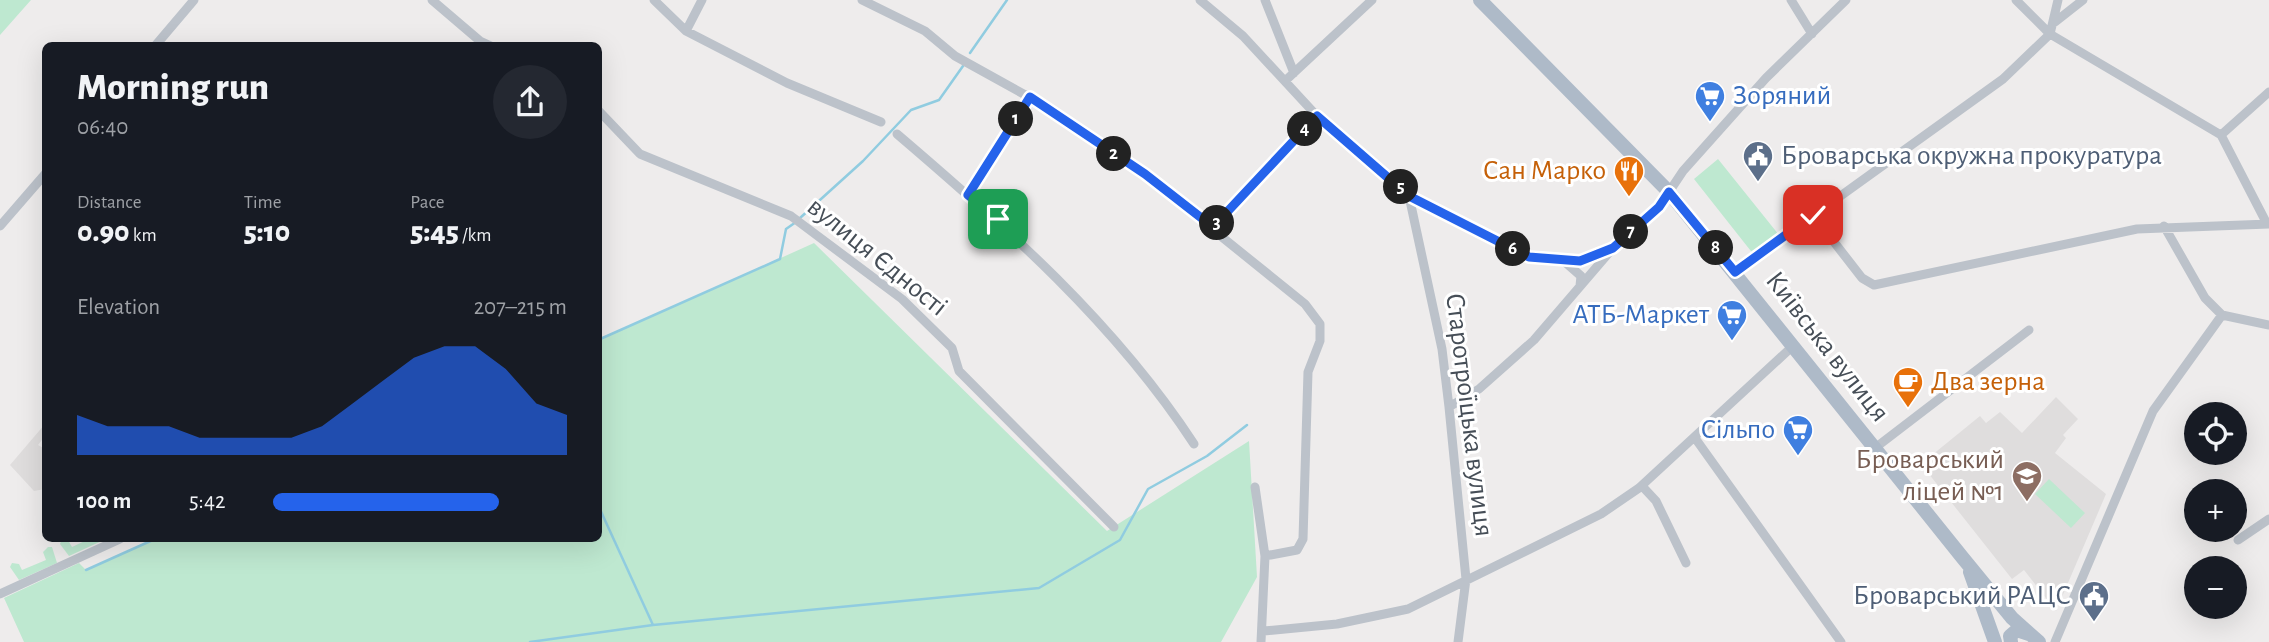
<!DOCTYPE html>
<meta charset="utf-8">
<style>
body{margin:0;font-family:"Alegreya Sans",sans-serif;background:#242831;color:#f1f3f6;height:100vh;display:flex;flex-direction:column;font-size:26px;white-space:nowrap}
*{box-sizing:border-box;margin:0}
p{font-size:23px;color:#9ea1a6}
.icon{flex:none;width:38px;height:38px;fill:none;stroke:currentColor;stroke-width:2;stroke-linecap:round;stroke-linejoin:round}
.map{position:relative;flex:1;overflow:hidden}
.side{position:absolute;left:42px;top:42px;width:560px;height:500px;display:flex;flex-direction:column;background:#171b24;border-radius:10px;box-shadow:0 7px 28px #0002}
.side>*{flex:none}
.fabs{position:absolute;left:2184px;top:402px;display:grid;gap:14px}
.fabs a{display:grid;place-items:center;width:63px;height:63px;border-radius:50%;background:#171b24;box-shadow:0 7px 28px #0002;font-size:35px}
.pin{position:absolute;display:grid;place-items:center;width:60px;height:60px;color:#fff;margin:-30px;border-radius:14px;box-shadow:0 4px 10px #0006}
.km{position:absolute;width:35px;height:35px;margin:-18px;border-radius:50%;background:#222;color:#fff;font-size:19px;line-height:35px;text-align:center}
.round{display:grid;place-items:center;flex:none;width:74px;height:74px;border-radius:37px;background:#242831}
.headline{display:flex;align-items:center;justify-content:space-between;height:119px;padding:0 35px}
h1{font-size:38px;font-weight:800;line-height:52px}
.stats{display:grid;grid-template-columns:repeat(3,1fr);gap:10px;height:119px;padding:7px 35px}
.stats div{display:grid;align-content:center}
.stats b{font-size:30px;font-weight:800}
.stats small{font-size:19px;font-weight:400}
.stats p{font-size:19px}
.chart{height:196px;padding:14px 35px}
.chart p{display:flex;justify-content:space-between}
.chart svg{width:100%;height:126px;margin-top:7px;fill:#2563eb;opacity:.7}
ul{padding:0 35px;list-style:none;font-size:23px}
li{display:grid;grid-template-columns:112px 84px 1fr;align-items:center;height:52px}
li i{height:18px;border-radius:9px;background:#2563eb}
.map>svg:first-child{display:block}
.education{fill:#dfdddd}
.green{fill:#bee8d0}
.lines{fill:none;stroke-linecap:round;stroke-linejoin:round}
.stream{stroke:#90cce0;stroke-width:2.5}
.minor{stroke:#bcc2ca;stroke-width:9}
.primary{stroke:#aebac8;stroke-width:14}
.route-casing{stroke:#fff;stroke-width:14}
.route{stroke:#2563eb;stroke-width:9}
.labels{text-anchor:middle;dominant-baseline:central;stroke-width:6;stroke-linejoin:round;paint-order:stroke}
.shop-label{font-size:28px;fill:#366cbe;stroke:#fff;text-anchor:end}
.service-label{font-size:28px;fill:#4e5e75;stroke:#fff;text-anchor:start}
.food-label{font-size:28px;fill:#c56008;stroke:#fff;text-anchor:end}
.street-label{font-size:28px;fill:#464e57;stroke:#fff}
.education-label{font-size:28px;fill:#785e54;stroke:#fff;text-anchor:end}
</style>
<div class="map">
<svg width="2269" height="642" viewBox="0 0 2269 642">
<rect width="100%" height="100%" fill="#eeecec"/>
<path class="education" d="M2056,397L2078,419L2063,435L2066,438L2055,453L2106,494L2056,611L2024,570L2012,579L1921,464L1980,416L1986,423L2000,412L2022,433Z
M45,424V436L38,445L45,449V489L34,491L10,465Z"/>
<path class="green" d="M0,0H31L0,35Z
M1718,159L1779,235L1754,255L1694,179Z
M814,243L1107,531L1249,441L1257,577L1221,642H24L4,598L79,563L86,570L155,539H598L599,340Z
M2049,479L2085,513L2071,528L2035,494Z
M62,539L68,540L72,547L89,539H106L69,556L60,544Z
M48,547H52L57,563L19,580L10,567L12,563L19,564L22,570L46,560L43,552Z"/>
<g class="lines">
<path class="stream" d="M970,53L1007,0
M800,218L863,161L911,110L939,100L963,66
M598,340L780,259L786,229L796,222
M598,505L653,625
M86,570L155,539
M530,642L653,625L1039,588L1120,540L1148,489L1207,456L1247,425"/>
<path class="minor" d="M432,0L480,41L491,46
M654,0L686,31L787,83L881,122
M862,0L925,31L955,56L1029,97L1145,175L1305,304L1320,324V341L1308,372L1303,539L1297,550L1265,556
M1200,0L1243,36L1317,116L1409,196L1529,257L1580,261L1608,250
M1265,0L1294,73
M1791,0L1812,34
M2016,0L2050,34L2221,135L2267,224
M2055,22L2083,0
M686,31L702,0
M155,46L194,0
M1285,81L1372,0
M598,110L640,154L791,216L902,299L952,348L959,371L1114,527
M897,134C1006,227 1115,323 1194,444
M2221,135L2269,92
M968,195L1029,97
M1409,196L1442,349L1449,407L1466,579L1458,642
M1813,215L1862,278L1874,285L2137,229L2269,224
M0,226L46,173
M2164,226L2205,298L2222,315L2269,325
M1213,227L1317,116
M1565,262L1581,276L1580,286
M1735,272L2003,79L2050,34L2058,0
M1449,407L1479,389L1534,340L1613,248L1659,207L1683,171L1766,78L1846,0
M1695,438L1841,642
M1875,448L2029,330
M1642,486L1656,501L1686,563
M1255,487L1265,556L1261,642
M2238,540L2269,519
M0,594L120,539
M1264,631L1337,624L1408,609L1601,514L1639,488L1794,345
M2055,642L2153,411L2222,315"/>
<path class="primary" d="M1480,0L1669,192L1962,557L2012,618L2039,642
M1970,572L1995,642
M2011,642L2010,636L2017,630L2029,634"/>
</g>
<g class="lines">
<g class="route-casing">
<path id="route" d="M998,219L968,195L1030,97L1145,174L1213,227L1317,116L1409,196L1529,257L1580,261L1613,248L1659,207L1669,192L1735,272L1813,215"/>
</g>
<use href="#route" class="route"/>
</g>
<defs>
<g id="supermarket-pin" transform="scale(1.575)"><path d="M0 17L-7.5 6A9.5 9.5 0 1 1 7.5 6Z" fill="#3f7fe0" stroke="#fff"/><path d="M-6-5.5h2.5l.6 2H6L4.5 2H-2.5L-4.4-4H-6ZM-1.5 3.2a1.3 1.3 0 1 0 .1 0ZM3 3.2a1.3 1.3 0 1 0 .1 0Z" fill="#fff"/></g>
<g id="civic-pin" transform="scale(1.575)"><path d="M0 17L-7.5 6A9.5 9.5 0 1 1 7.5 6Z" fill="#5c6f8a" stroke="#fff"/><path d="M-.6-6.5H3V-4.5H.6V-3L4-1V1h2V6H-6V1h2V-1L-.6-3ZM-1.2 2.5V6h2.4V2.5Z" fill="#fff"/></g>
<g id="restaurant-pin" transform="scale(1.575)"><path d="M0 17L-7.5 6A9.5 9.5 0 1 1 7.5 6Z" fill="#e8710a" stroke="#fff"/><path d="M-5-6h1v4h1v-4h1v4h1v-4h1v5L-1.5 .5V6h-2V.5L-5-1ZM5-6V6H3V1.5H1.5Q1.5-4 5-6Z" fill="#fff"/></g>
<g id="cafe-pin" transform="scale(1.575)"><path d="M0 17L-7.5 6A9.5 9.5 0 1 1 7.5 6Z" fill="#e8710a" stroke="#fff"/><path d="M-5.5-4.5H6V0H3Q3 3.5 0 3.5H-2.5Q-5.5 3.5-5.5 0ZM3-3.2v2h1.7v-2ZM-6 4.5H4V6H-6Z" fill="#fff"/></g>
<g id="school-pin" transform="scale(1.575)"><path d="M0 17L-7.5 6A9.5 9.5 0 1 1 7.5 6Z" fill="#8d6e63" stroke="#fff"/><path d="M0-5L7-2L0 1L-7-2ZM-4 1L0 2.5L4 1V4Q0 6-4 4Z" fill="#fff"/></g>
</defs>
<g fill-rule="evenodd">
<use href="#supermarket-pin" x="1710" y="96"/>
<use href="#civic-pin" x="1758" y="156"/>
<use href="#restaurant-pin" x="1629" y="171"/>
<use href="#supermarket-pin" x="1732" y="315"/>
<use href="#cafe-pin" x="1908" y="382"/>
<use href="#supermarket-pin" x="1798" y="430"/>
<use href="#school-pin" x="2027" y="476"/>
<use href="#civic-pin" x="2094" y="596"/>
</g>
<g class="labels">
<g class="shop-label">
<text x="1733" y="96" text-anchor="start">Зоряний</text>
<text x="1709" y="315">АТБ-Маркет</text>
<text x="1775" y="430">Сільпо</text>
</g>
<g class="service-label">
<text x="1781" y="156">Броварська окружна прокуратура</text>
<text x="2071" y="596" text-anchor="end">Броварський РАЦС</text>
</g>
<g class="food-label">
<text x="1606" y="171">Сан Марко</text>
<text x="1931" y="382" text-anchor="start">Два зерна</text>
</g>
<g class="street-label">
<text transform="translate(877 257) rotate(39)">вулиця Єдності</text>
<text transform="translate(1827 347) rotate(52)">Київська вулиця</text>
<text transform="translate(1469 415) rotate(83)">Старотроїцька вулиця</text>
</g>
<g class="education-label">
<text x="2004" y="460">Броварський<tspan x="2004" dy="32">ліцей №1</tspan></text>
</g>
</g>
</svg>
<div class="fabs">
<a><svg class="icon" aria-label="locate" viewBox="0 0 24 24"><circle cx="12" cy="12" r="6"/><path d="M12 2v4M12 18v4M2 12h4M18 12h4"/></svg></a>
<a>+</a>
<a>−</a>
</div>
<div class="pin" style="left:998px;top:219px;background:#1e9e55"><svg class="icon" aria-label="arrive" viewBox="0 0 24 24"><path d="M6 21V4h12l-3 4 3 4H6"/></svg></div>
<div class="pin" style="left:1813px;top:215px;background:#d93025"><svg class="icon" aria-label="check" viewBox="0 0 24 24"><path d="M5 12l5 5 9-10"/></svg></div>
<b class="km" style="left:1016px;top:119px">1</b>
<b class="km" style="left:1114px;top:154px">2</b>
<b class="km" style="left:1217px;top:223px">3</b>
<b class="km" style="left:1305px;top:129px">4</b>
<b class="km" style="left:1401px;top:187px">5</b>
<b class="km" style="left:1513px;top:249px">6</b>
<b class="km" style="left:1631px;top:232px">7</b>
<b class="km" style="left:1716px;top:248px">8</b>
<section class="side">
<div class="headline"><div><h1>Morning run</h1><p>06:40</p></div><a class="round"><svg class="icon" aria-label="share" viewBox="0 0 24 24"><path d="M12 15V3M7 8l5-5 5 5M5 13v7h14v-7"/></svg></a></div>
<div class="stats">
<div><p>Distance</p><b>0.90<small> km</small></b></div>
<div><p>Time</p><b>5:10</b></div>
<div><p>Pace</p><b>5:45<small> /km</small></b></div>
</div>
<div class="chart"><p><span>Elevation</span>207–215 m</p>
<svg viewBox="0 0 160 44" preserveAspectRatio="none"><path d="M0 44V30L10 34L20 34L30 34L40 38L50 38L60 38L70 38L80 34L90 26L100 18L110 10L120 6L130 6L140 14L150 26L160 30V44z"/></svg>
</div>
<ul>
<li><b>100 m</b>5:42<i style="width:77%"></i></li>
</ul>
</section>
</div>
